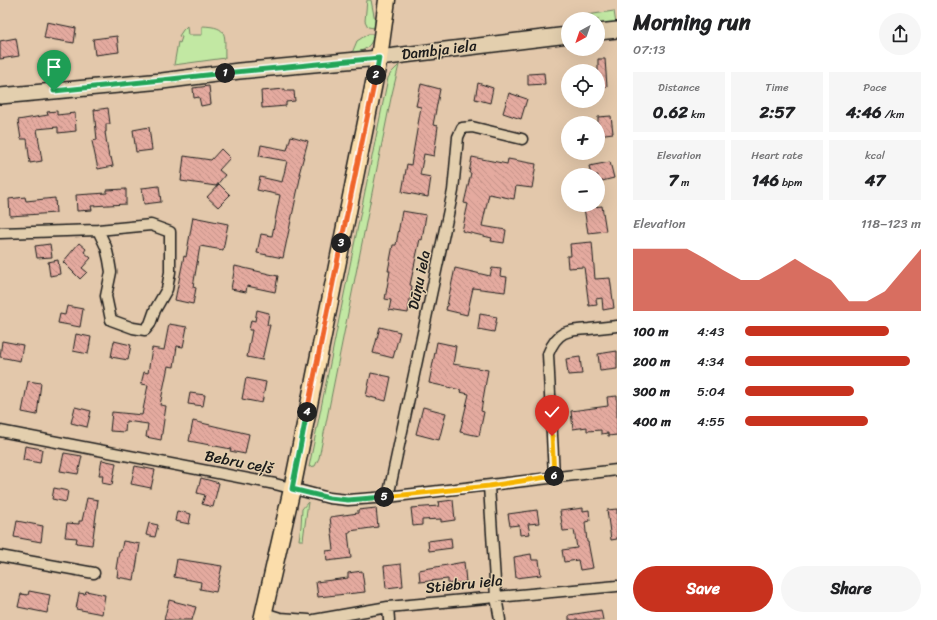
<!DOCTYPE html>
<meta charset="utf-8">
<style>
body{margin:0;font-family:Sriracha,sans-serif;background:#f6f6f6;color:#202124;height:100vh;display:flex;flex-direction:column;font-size:15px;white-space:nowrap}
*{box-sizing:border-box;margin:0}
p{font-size:13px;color:#757577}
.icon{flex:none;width:22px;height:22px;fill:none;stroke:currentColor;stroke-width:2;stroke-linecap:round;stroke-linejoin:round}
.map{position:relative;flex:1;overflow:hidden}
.side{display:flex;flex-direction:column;background:#fff;width:320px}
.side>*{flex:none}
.needle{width:26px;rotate:220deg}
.tools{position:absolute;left:561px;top:12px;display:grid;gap:8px}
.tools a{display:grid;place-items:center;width:44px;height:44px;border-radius:50%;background:#fff;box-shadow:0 4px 16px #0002;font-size:20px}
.pin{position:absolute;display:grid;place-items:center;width:34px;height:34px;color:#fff;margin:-41px -17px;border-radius:50% 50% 50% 0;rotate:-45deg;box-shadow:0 0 4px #0007}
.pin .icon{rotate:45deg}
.km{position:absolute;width:20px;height:20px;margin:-10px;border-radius:50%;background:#222;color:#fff;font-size:11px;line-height:20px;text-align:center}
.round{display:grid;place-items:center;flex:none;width:42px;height:42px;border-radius:21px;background:#f6f6f6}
.summary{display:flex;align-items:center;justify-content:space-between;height:68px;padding:0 16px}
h1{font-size:22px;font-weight:800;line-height:30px}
.figures{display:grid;grid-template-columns:repeat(3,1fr);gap:6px;height:68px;padding:4px 16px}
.figures div{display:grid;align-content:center;border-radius:0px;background:#f6f6f6;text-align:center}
.figures b{font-size:17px;font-weight:800}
.figures small{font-size:11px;font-weight:400}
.figures p{font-size:11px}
.chart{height:112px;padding:8px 16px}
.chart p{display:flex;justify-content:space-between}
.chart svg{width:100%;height:72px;margin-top:4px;fill:#c8321e;opacity:.7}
.button{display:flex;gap:8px;margin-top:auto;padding:8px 16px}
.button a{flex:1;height:46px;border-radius:24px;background:#c8321e;color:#fff;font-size:16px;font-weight:800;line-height:46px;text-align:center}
.button a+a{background:#f6f6f6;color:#202124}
ul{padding:0 16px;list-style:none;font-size:13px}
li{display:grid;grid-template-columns:64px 48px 1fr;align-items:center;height:30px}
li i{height:10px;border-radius:5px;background:#c8321e}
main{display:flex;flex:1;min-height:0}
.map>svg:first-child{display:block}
.green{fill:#c2e8a3;stroke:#6f8260}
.building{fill:url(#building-back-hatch);stroke:#1c1c1c}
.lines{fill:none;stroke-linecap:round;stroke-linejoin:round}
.street-casing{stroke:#1c1c1c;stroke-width:13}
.secondary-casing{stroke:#1c1c1c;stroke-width:18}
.primary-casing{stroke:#1c1c1c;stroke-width:19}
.street{stroke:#e3cfae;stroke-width:10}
.secondary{stroke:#e3cfae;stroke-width:15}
.primary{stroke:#fbddab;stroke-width:16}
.split-1-casing{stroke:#fff;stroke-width:8}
.split-2-casing{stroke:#fff;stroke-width:8}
.split-3-casing{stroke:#fff;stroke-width:8}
.split-4-casing{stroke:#fff;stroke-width:8}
.split-5-casing{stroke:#fff;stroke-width:8}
.split-6-casing{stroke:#fff;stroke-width:8}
.split-7-casing{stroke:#fff;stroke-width:8}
.split-1{stroke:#22a559;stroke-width:5}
.split-2{stroke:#22a559;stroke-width:5}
.split-3{stroke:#f0652b;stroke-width:5}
.split-4{stroke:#f0652b;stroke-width:5}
.split-5{stroke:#22a559;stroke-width:5}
.split-6{stroke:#f5b400;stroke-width:5}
.split-7{stroke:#f5b400;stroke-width:5}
.labels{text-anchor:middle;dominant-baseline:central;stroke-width:3;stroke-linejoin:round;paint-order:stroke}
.street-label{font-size:15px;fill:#1c1c1c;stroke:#e3cfae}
</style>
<main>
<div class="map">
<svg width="617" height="620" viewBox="0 0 617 620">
<defs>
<pattern id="building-back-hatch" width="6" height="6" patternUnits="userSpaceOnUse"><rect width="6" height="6" fill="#e4aa9f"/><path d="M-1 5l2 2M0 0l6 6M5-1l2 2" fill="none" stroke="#c39288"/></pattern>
</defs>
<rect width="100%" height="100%" fill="#e3c8ab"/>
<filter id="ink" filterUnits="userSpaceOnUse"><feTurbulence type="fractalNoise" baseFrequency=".025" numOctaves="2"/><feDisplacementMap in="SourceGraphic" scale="8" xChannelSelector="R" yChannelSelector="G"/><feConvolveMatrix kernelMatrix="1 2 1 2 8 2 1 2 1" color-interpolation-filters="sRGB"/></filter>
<g filter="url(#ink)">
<path class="green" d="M367,0H371L375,21L374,28L368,27L365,21Z
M614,11L616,24L598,29V19H580V16Z
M187,26L188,35H202V26C230,27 224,35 225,58L174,65L178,42L180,43L182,37L179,36L183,30Z
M368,34H374C372,46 364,52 352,53L357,41Z
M399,65L391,98L319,458L315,466L309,467L388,78L391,73Z
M308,502L303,540H299L301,526L302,509Z"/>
<path class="building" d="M47,22L76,28L74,43L44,38Z
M117,36L119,52L95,55L93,39Z
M16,38L19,56L0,59V41Z
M598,59H605L607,87L598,88Z
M544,73L545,84L528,85V74Z
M478,83L493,88L490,103L475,99Z
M421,84L440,89L433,125L438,126L434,156L424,154L420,175L431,177L428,197L402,192L407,164L411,165L421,107L416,106Z
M209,86L211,104L201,106L199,97L194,98L193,88Z
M285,89V91H294L295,101L286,102V106L262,108L261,91Z
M509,93L527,99L521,119L503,113Z
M108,108L110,124H106V132H105L109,158L111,157L113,166L98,169L92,141L97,140L94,110Z
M57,111V115L75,113L76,131L58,133V127L37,129L42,161L30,163L27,139H21L18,120L48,115L47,112Z
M611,116L613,133L598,135V117Z
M149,127L152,150L136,152L133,130Z
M291,136L308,141L299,174H301L283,258L257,253L261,234L272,236L280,195L257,190L260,177L282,182L287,161L259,156L261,145L287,150Z
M221,149L230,158L219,170L225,175L216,186L181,181L184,156L211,160Z
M472,157L507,164L508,159L536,164L532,188L516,186L514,199L489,194L482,226L506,230L504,243L491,241L492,238L462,231L468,204L464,203L471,173H469Z
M610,162L614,178L598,182V175H591L589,166Z
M219,184L230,195L218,207L207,197Z
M159,186L161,202L144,204L142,188Z
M126,189V204L91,206L92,210L77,211L76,195L107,193V190Z
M25,197L26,201L55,198L56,213L10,216L9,199Z
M602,206L606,231L588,233L584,208Z
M402,211L426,215L422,240L420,239L410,285L412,286L408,313L389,310L391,300L385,299L390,271H388L393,245H396Z
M193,217L228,224L223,250L200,246L193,287L196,288L193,304L175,300L184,256L186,257Z
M592,242L595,279L610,278L614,308L603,310L602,298L596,299L597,305L589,306L584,267L568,268L567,256H571L570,244Z
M79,243L86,249L84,252L91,258L82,268L87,272L80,279L63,262Z
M50,244L52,257L37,258L35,246Z
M58,260L60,274L50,276L48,262Z
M235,266L278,276L275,292L247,286L246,292L231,289Z
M455,268L490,276L492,268L501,269L500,276L507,277L505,292L473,288L467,315L446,310Z
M67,306L83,309L80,327L58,323L60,314L65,315Z
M257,310L269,313L267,325H270L262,360L247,357L252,330H249L251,320L255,321Z
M480,314L497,317L494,332L478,329Z
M169,324L187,327L183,347L177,346L174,367L168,366L160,405L166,406L161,440L146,437L148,424L126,421L125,432L110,431L112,412L142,415L148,385L141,384L144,372L148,373L152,348L164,350Z
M380,327L400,332L393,358L373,353Z
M76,334L91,337L88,354L73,351Z
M2,341L23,345L20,361L0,357Z
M114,341L131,345L128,360L111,357Z
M437,342L456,346L453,364L488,370L481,411L484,412L479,436L460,432L469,394L460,392L461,390L429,383Z
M617,351V369L600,371L598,354Z
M580,357L582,374L568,375L566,359Z
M371,373L391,377L386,401L366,396Z
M246,378L266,382L262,403L242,399Z
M28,381L41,383L37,415L22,412Z
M190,393L205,395L203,406L188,404Z
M617,396V435L608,436V433L601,434V430L587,431V427L573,429L571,411L608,406L607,397Z
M75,407L91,411L87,427L71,423Z
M423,407L446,413L439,440L416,434Z
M193,421L249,434L245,454L230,451L231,449L189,441Z
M25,446L42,449L40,463L23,460Z
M64,453L82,456L78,474L60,471Z
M102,460L116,463L112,485L102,483L103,475H99Z
M135,466L155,470L151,488L131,484Z
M201,478L219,483L213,507L202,504L205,495L197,493Z
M54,488L68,491L66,502L52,499Z
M87,498L98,500L92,545L76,543L77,538L65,537L67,523L79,524V521H82Z
M453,500L455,520L441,522V519L422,520V525L413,526L411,508L439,506L438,502Z
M376,508L378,527L350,531V533H348L351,558L327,561L326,551L334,550L330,517L358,513V510Z
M583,508V511L589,510L590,521L585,522L587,542H588L593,568L580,570L578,560L564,562L562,550L577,548L574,530L563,531L560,511Z
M617,509V539L611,540L607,510Z
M537,510L539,523L528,524L530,534L520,535L519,525L510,526L508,514Z
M177,511L191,514L189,524L175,521Z
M17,521L43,526L41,542L14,537Z
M149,523L158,525L155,537L146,535Z
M451,538L452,548L429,551L428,541Z
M123,541L140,544L134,580L117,577L118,570L116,569L119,551H121Z
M531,554L532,560H539L541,575L516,578L514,557Z
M177,559L222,566L216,592L200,589L201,582L174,577Z
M464,562L466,582L448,584V579L420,582L419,570Z
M401,564L403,586L386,588L384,566Z
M362,571L365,592L318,597L316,582L348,578V573Z
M29,591L50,595L47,613L18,607L21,594L28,595Z
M86,591L105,595L102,614L76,609L79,593L85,594Z
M169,600L196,607L192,620H164Z
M601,610L603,620H569V615Z"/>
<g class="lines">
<g class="street-casing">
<path id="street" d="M0,233L98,230L151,225L170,232V272L167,289L155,310L150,324L145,330L133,328L111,320L106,296L111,272L109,260L106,247L98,230
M0,431L275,484L329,498L348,500L388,497L617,470
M554,476L548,354C557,331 567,330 589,329C598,328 608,327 617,326
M489,486L496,597L500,620
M388,497L453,191L458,137L462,128L472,127L522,139
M0,556L94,573
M388,607L389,620
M264,613L280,618L309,620
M314,620L388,607L617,586"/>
</g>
<g class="secondary-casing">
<path id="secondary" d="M598,32L617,30
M0,96L162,81L239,71L379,58L568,35"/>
</g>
<g class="primary-casing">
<path id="primary" d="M262,620L292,489L379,58L387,0"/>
</g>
<use href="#street" class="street"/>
<use href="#secondary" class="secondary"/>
<use href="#primary" class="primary"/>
</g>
</g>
<g class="lines" filter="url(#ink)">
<g class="split-1-casing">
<path id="split-1" d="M54,91L162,80L225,73"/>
</g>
<g class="split-2-casing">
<path id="split-2" d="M225,73L379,58L376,75"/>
</g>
<g class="split-3-casing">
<path id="split-3" d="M341,243L376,75"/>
</g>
<g class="split-4-casing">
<path id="split-4" d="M307,412L341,243"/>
</g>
<g class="split-5-casing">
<path id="split-5" d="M307,412L292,489L329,498L348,500L384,497"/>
</g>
<g class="split-6-casing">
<path id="split-6" d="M384,497L489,486L554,476"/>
</g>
<g class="split-7-casing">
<path id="split-7" d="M552,436L554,476"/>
</g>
<use href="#split-1" class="split-1"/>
<use href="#split-2" class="split-2"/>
<use href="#split-3" class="split-3"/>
<use href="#split-4" class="split-4"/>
<use href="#split-5" class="split-5"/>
<use href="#split-6" class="split-6"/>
<use href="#split-7" class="split-7"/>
</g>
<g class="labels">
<g class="street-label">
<text transform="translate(439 50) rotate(-7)">Dambja iela</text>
<text transform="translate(419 280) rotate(-78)">Dūņu iela</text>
<text transform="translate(239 462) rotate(11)">Bebru ceļš</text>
<text transform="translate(464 584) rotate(-6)">Stiebru iela</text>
</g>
</g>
</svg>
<div class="tools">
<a><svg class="needle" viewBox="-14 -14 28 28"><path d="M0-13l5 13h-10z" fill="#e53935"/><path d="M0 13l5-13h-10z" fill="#757577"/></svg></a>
<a><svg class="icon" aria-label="locate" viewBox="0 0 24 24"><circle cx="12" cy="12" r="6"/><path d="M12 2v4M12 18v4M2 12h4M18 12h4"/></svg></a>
<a>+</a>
<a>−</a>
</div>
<div class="pin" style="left:54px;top:91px;background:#1e9e55"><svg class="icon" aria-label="arrive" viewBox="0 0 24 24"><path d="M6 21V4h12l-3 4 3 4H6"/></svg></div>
<div class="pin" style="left:552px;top:436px;background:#d93025"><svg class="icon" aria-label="check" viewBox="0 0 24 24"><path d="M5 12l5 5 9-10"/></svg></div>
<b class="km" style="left:225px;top:73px">1</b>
<b class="km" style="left:376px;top:75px">2</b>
<b class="km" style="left:341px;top:243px">3</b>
<b class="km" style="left:307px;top:412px">4</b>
<b class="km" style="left:384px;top:497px">5</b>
<b class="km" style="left:554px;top:476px">6</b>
</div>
<section class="side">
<div class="summary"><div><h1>Morning run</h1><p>07:13</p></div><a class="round"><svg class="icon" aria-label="share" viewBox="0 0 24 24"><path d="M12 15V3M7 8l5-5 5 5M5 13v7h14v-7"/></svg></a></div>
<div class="figures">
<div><p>Distance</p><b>0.62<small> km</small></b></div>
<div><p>Time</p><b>2:57</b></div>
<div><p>Pace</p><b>4:46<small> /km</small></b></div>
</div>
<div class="figures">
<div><p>Elevation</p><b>7<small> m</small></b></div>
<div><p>Heart rate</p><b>146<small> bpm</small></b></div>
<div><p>kcal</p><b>47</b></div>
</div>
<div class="chart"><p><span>Elevation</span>118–123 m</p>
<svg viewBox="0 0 160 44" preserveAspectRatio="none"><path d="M0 44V6L10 6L20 6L30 6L40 12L50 19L60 25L70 25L80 19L90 12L100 19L110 25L120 38L130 38L140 32L150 19L160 6V44z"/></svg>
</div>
<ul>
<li><b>100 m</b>4:43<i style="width:82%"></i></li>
<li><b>200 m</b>4:34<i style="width:94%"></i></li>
<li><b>300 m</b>5:04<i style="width:62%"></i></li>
<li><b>400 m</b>4:55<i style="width:70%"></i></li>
</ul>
<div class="button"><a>Save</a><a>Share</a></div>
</section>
</main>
